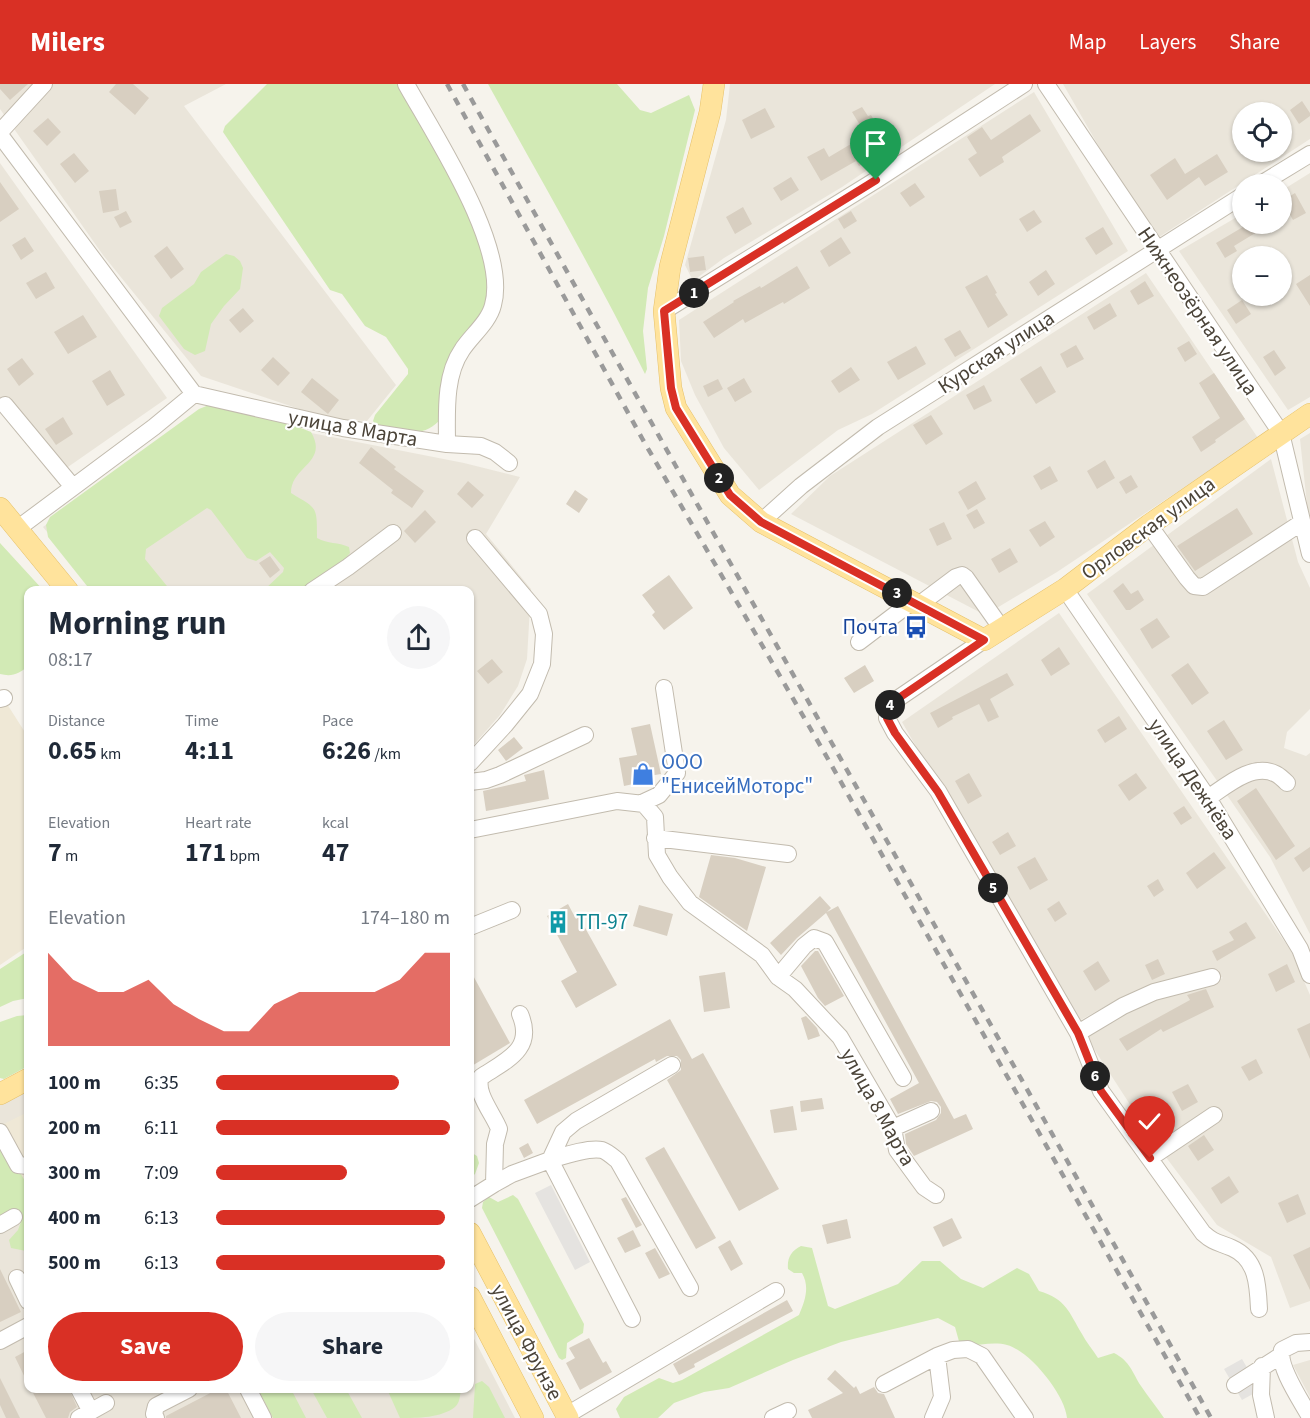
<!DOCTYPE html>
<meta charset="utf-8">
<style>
body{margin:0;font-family:"Source Sans 3",sans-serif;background:#f6f6f7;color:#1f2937;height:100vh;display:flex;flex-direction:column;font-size:22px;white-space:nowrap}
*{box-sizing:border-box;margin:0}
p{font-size:20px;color:#747a83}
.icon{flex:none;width:33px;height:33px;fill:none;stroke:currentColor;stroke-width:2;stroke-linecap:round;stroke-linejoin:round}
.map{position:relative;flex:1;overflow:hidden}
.sheet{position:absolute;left:24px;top:502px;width:450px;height:807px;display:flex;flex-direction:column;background:#fff;border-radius:12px;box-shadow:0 2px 4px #0004}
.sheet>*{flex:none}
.buttons{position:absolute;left:1232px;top:18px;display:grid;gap:12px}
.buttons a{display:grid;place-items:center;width:60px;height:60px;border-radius:50%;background:#fff;box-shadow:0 2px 4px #0004;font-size:30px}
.pin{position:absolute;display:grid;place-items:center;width:51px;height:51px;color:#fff;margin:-62px -26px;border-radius:50% 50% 50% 0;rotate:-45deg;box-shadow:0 0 6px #0007}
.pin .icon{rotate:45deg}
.km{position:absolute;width:30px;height:30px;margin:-15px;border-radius:50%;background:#222;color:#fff;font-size:16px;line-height:30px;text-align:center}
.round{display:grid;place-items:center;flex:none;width:63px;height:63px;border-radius:32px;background:#f6f6f7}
.headline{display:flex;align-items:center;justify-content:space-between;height:102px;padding:0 24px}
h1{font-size:33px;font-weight:700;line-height:45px}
.metrics{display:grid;grid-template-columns:repeat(3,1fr);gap:9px;height:102px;padding:6px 24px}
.metrics div{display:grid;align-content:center}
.metrics b{font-size:26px;font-weight:700}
.metrics small{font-size:16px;font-weight:400}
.metrics p{font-size:16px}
.chart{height:168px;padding:12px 24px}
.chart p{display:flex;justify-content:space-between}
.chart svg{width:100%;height:108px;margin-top:6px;fill:#d93025;opacity:.7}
.button{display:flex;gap:12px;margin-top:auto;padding:12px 24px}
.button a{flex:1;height:69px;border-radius:36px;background:#d93025;color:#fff;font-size:24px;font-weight:700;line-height:69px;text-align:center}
.button a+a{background:#f6f6f7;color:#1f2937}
ul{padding:0 24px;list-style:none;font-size:20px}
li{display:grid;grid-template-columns:96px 72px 1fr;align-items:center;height:45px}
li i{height:15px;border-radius:8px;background:#d93025}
header{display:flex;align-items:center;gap:36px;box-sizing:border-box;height:84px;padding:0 30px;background:#d93025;color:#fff}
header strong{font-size:28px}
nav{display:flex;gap:33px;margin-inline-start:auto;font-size:21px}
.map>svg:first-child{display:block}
.residential{fill:#eae5da;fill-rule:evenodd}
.education{fill:#efe8d6}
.green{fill:#d2eab5}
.parking{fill:#e5e3e0}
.building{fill:#d8cfc1}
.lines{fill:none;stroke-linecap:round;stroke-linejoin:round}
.minor-casing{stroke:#c2bbae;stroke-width:18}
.major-casing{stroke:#e6c16a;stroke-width:22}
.minor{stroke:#fff;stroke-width:16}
.major{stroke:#ffe39c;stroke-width:21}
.rail{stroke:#9a9a9a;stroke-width:4.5;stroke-dasharray:8 8;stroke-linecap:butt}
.route-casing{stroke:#fff;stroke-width:12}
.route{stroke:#d93025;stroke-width:8}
.labels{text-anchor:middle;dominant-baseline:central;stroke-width:4.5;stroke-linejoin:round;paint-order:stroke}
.street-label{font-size:21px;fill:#4b4439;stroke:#fff}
.transit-label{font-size:21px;fill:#164399;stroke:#fff;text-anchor:end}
.shop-label{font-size:21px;fill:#366cbe;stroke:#fff;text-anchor:start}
.culture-label{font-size:21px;fill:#0d838f;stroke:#fff;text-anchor:start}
</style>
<header>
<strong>Milers</strong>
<nav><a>Map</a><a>Layers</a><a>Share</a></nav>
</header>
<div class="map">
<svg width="1310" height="1334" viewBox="0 0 1310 1334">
<rect width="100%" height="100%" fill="#f6f3ec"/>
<path class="residential" d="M0,0H226L184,22L396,301L367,337L329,335L201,292L103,171L0,25Z
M730,0H995L842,103L724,174L693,197L685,181L726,36Z
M1063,0H1310V55L1153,157ZM1242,28H1281V68H1242Z
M1034,8L1128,167L872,330L838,346L759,406L724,364L695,311L681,277L679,236Z
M0,79L167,314L55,392L0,315Z
M1310,89V313L1288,326L1179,167L1242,130V140H1281V107ZM1242,172H1281V212H1242Z
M1146,189L1258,354L1057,488L985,531L791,430L830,392Z
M200,327L464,379L520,393L486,450L531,505L527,575L518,602L500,631L470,665V507H96L43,443Z
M1310,349V448L1300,355Z
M1271,375L1298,478L1310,504V625L1287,648L1284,664L1306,672L1310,669V850L1270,773L1087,510Z
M1059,529L1291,867L1310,911V1217L1290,1224L1271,1173L1217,1141L1153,1056L1083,948L1168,908L1223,894L1216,891L1123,913L1075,939L902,638Z
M28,1003V1305H470V1247L515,1334H0V1019Z
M1310,1276V1313L1293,1281Z"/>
<path class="education" d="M0,609L28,653V862L0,881Z
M28,1028V1121L0,1042Z"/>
<path class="green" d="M267,0H401L485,161L488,221L439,337C419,356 402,346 377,343L373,337L375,331L408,290V285L386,253L365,242L342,210L330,206L223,48L225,42Z
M488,0H617L640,26L651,29L689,11L695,26L664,152L648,204L643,247L647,285L645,290C596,191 541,96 488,0Z
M226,170L234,172L240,177L243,184L240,205L224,222L211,240L205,267L195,271L184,265L159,232L162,224L194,200L201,188Z
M209,321L293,341L311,348C329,379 291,382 291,409C317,425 317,421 317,454C328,460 338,458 349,463L350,469L337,484L304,507H263L283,488L284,484L270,468L256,477L247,474L211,426L207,424L146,465L145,475L171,507H91L48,453L46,441L50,433L199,325Z
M0,459L44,507H28V582C19,590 12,593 0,590Z
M28,867V914L13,917L0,923V885Z
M28,931V982L4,995L0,994V938L17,932Z
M0,1055L25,1097L28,1098V1169L26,1167L11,1164L9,1156L18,1146L22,1135L18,1127L14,1125L0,1134Z
M472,1069L477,1072L479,1079L475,1090L470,1094V1071Z
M513,1111L518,1115L584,1240L583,1249L567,1259L566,1274L562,1276L559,1274L482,1124L483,1118L489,1113L498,1118Z
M801,1162L812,1164L828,1222L835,1225L898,1200L922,1177H940L961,1195L983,1204L1017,1184L1029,1190L1039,1207C1066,1215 1069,1228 1082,1250C1086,1258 1093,1266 1098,1274L1114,1269C1130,1277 1132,1288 1141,1302C1148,1313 1157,1323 1164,1334H1067C1065,1311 1030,1267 1007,1261C992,1257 975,1263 960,1261L955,1243L938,1234L841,1258L793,1276L729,1304L704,1308L674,1319L658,1334H620L616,1325L624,1313L659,1294L673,1299L682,1296L799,1231C805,1217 810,1203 802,1189H794L788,1185C787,1174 791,1167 801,1162Z
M482,1297L489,1303L505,1334H473L475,1300Z
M258,1305H291L306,1334H273Z
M311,1305H346L362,1334H327Z
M387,1305H461C460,1311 460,1319 455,1323C441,1334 418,1334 400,1334Z"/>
<path class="parking" d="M551,1101L590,1178L575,1186L535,1109Z
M1242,1275L1260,1306L1242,1316L1224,1285Z"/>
<path class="building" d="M0,0H28L10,16L0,5Z
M116,0H133L149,14L135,31L109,8Z
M1302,17L1310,29V32L1299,40L1290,26Z
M862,23L868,32L871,31L884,53L863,66L869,76L859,82L856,77L821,97L807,73L824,64L829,73L866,51L852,28Z
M765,24L775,43L751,55L742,36Z
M1030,30L1041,47L1002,73L1004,78L980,93L968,75L977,69L967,53L982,43L991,56Z
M48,34L61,48L47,62L33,47Z
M74,69L89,87L75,99L60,80Z
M1217,70L1228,88L1205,102L1199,93L1167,116L1150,91L1175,74L1185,90Z
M791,93L799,106L781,117L773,104Z
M0,98L19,125L0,138Z
M915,99L925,113L910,123L900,109Z
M116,105L119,126L103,129L99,107Z
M1295,109L1306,129L1293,136L1282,117Z
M743,123L752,140L735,150L726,133Z
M1034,126L1042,138L1027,148L1019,135Z
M126,127L132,138L120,144L114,133Z
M851,127L857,137L844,145L838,135Z
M1248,140H1270L1234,162L1237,167L1225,174L1216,159Z
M1103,143L1113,160L1096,171L1085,154Z
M25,153L34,167L21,176L12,161Z
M841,153L851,169L829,183L820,167Z
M167,162L184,185L171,195L154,172Z
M704,172L706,186L690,188L688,174Z
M797,182L810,204L784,220L783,218L745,239L743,235L714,254L703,238L734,218L733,217L760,202L761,204Z
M1046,186L1055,200L1038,212L1029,198Z
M46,188L55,204L36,215L26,199Z
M987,191L997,209L995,210L1008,231L988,244L965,203Z
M1310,191V222L1296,200Z
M1145,197L1154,212L1138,221L1130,207Z
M1242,216L1251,230L1236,240L1227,226Z
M1110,219L1117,232L1094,246L1087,233Z
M243,224L254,237L240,249L229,236Z
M83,231L97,253L68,270L54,248Z
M960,246L971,264L955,273L944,255Z
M1189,257L1197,270L1185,278L1177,264Z
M1076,261L1084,275L1067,284L1060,270Z
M916,262L926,280L898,296L887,278Z
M1274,266L1286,284L1275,292L1263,273Z
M273,273L290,289L278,302L261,286Z
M22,274L34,290L19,302L7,285Z
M1041,282L1056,308L1036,320L1020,295Z
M851,283L860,296L839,309L831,297Z
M110,286L125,311L107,322L92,297Z
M1214,289L1245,335L1215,356L1216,358L1201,368L1192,353L1220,334L1199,299Z
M312,294L339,316L328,330L301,308Z
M744,294L752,308L735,318L727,304Z
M718,295L723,305L708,313L703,302Z
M984,301L992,317L974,326L966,311Z
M931,331L943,350L926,361L913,341Z
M63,333L73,350L56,361L45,345Z
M371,363L396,383L394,385L424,407L412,424L391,409L393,406L359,379Z
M1105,376L1115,394L1097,405L1087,387Z
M1050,382L1058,397L1041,406L1033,392Z
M1131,391L1138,403L1126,410L1119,398Z
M468,397L484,411L472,424L457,410Z
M976,397L986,415L968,426L958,408Z
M575,406L588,415L579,429L566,420Z
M1237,424L1253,450L1195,487L1177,462Z
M977,425L985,439L974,445L966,431Z
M425,426L436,438L415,459L404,447Z
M1045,437L1055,453L1040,463L1029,446Z
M944,438L952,455L937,462L929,445Z
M1010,464L1018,478L999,489L991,475Z
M270,472L280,486L270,494L259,479Z
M669,491L693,524L664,546L652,531L655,528L642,511Z
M1123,499L1131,510L1138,506L1144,516L1130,526H1126L1113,507Z
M1157,534L1170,553L1152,565L1140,545Z
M1059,563L1070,580L1051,592L1041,576Z
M492,575L503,588L488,600L477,587Z
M1188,579L1209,609L1192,621L1171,591Z
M865,581L874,597L854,609L844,594Z
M1007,589L1014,601L990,615L999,633L988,638L979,620L952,633L953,635L938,644L930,629Z
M1119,632L1127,645L1105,659L1097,646Z
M1224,636L1243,666L1226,676L1207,647Z
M650,640L661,690L637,694L638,699L624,702L619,674L637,671L631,644Z
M514,653L523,664L506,677L498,666Z
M544,686L549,715L486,727L483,707L526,697L524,691Z
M969,689L982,712L968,720L955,697Z
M1136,689L1147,704L1129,717L1118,701Z
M1256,704L1295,762L1276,776L1237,717Z
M1184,722L1192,734L1181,741L1173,729Z
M1008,748L1016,762L1000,771L992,758Z
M1310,763V783L1303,788L1294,774Z
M1214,768L1226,784L1197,805L1186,789Z
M711,771L735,774L766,783L747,847L699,813Z
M1035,773L1048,796L1030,806L1017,783Z
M1158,795L1164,806L1154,813L1147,802Z
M820,812L831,824L827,828L838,822L954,1035L966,1030L973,1045L914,1072L906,1060L905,1050L936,1036L941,1029V1023L937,1018L931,1017L898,1030L890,1015L919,999L826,829L797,854L781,871L770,859Z
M1059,817L1067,830L1055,838L1047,825Z
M568,820L576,835L579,833L617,901L576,924L561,897L577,888L547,832Z
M639,821L673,830L667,852L633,842Z
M1246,838L1256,854L1217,877L1212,867L1234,856L1229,848Z
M815,867H818L844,912L825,922L818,914L801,882Z
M1158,875L1165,890L1152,896L1145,881Z
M1098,877L1110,897L1095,907L1083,887Z
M1287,880L1295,898L1276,908L1268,890Z
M470,886L510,959L470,983Z
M725,888L730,924L704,928L699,892Z
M1206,905L1214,923L1163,948L1161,945L1127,967L1119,955L1190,916L1187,911Z
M806,932L817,944L820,952L808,956L801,934Z
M670,935L692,975L703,969L779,1105L739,1127L667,996L681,986V976L677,972H667L656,978L655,975L537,1040L524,1016Z
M1310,939V975L1297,945Z
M1256,975L1263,989L1249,997L1241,983Z
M1188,1000L1198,1018L1182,1027L1172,1008Z
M822,1014L824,1025L801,1028L800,1017Z
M793,1022L797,1046L774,1049L770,1026Z
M1204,1051L1214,1066L1198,1077L1188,1062Z
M528,1059L533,1069L524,1074L519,1064Z
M664,1063L716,1154L696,1165L645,1074Z
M1229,1092L1239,1108L1221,1120L1211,1104Z
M1298,1110L1306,1130L1287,1139L1278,1119Z
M626,1113L642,1141L636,1144L621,1115Z
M952,1134L962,1154L943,1163L933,1143Z
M847,1135L851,1154L827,1160L822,1141Z
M633,1146L641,1162L625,1169L617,1154Z
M730,1156L743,1180L731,1187L718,1163Z
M1310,1163V1206L1293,1171Z
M655,1164L670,1190L659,1195L645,1169Z
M0,1185L21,1228L0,1238Z
M787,1216L793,1227L694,1280L695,1283L679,1291L673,1280Z
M589,1254L603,1279L606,1277L612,1288L580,1306L566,1279L575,1274L569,1264Z
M28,1266V1300L15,1273Z
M835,1286L854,1304L856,1302L860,1310L874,1303L878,1309L884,1310L895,1334H812L808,1326L843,1309L827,1295Z
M0,1294L20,1334H6L0,1321Z
M31,1305H69L77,1323L70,1328L68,1334H46Z
M218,1305H226L241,1334H166V1332Z"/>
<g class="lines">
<g class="minor-casing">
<path id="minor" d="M406,0C435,52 509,164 493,221C489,238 471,252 462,266C444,292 447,330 447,360
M1046,0L1281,349L1310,470
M0,48L44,0
M0,51L194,310L154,343L17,445
M1261,100L1310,70
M664,227L876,96L1024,0
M194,310L343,344L447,360L481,362L495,368L509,379
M5,321L73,403
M761,438L801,402L878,343L1242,112
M1149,441L1187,494L1194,502L1203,503L1301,439
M1065,505L1208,714L1300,865L1310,891
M312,507L348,483L393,449
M920,520L956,493L962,491L966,494L1002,545
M984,556L890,620L887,634L895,649L938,707L1078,949L1101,1007L1203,1149C1214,1159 1218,1158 1232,1164C1257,1175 1258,1201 1259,1225
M859,558L913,517
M0,615L4,614
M470,679L505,641L530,610L542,580L544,550L539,530L475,454
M470,698L486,696L500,691L585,651
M1208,714C1226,702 1253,678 1276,690C1280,692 1284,696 1287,699
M644,720L655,733L657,771L670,793L690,819L762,871L778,893L795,905L840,953L893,1044L897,1066L924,1103L936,1111
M644,720V718L659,711L677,689L664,604
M470,746L617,717L644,720
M655,754L788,770
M470,843L512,826
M778,893L804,862L814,854L825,858L903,994
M1078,949L1123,922L1154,908L1212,893
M893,1044L931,1027
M0,1048L18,1081L28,1082
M1150,1074L1214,1031
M494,1100L512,1090L550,1076L563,1048L576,1037L672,981
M470,1115L494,1100L495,1060L499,1045C494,1031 474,1008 481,993C507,976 535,965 520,930
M0,1141L14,1133
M17,1194L28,1217
M632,1235L550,1076C563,1072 589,1063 602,1066C608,1068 613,1073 618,1077L690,1204
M0,1257L28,1242
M1310,1258L1296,1259L1282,1266C1277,1282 1302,1318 1310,1333
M1262,1282L1261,1311L1266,1334
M884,1300L937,1272L953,1266L968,1265L982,1272L1025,1334
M1235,1301L1280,1272
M79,1305L90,1326
M248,1305L263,1334
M567,1331L776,1207
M79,1334L106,1319
M156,1334L154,1330L156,1322L189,1305
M773,1334L788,1327
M933,1334L942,1313L937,1272"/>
</g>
<g class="major-casing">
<path id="major" d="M714,0L710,28L670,183L664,227L671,304L676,324L730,411L761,438L984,556L1065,505L1149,441L1310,330
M0,424L68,507
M0,1010L28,995
M470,1149L568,1334
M470,1213L533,1334"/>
</g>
<use href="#minor" class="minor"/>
<use href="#major" class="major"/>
<path class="rail" d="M447,0L643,356L824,668L1200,1334
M463,0C709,446 963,888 1211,1334"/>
</g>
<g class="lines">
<g class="route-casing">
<path id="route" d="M876,96L664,227L671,304L676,324L730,411L761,438L984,556L890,620L887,634L895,649L938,708L1078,949L1101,1007L1150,1074"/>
</g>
<use href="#route" class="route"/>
</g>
<defs>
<g id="bus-bare" transform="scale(1.8)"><path d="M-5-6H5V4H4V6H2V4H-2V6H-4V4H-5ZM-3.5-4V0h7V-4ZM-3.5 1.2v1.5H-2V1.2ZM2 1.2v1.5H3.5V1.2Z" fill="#1a4fb4" stroke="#fff" stroke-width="2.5" paint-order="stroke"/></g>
<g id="shop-bare" transform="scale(1.8)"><path d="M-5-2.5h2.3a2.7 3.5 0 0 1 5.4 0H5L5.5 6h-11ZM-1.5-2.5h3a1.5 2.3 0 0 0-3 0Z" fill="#3f7fe0" stroke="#fff" stroke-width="2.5" paint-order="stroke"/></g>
<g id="building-bare" transform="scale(1.8)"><path d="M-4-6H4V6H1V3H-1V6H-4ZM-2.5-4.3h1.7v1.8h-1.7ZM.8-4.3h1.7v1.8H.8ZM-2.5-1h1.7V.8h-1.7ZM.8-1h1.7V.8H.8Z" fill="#0f9aa8" stroke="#fff" stroke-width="2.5" paint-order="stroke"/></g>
</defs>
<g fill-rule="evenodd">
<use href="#bus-bare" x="916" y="543"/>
<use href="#shop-bare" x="643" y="690"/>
<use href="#building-bare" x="558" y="838"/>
</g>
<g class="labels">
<g class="street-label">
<text transform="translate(1198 227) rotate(56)">Нижнеозёрная улица</text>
<text transform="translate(996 268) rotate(-33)">Курская улица</text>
<text transform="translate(353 344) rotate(10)">улица 8 Марта</text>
<text transform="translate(1148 444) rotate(-36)">Орловская улица</text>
<text transform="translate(1193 695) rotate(56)">улица Дежнёва</text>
<text transform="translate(878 1023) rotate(61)">улица 8 Марта</text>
<text transform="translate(527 1258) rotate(62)">улица Фрунзе</text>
</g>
<g class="transit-label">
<text x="898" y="543">Почта</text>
</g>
<g class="shop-label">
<text x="661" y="678">ООО<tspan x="661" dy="24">"ЕнисейМоторс"</tspan></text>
</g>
<g class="culture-label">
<text x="576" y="838">ТП-97</text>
</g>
</g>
</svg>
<div class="buttons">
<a><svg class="icon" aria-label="locate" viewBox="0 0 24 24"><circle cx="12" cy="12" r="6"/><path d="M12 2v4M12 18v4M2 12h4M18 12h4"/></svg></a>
<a>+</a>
<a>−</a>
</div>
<div class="pin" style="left:876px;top:96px;background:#1e9e55"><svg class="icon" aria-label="arrive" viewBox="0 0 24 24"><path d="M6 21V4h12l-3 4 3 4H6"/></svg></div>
<div class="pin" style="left:1150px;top:1074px;background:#d93025"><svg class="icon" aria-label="check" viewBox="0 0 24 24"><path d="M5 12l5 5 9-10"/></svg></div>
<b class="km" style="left:694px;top:209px">1</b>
<b class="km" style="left:719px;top:394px">2</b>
<b class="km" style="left:897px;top:509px">3</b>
<b class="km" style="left:890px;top:621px">4</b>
<b class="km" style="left:993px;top:804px">5</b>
<b class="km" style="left:1095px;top:992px">6</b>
<section class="sheet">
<div class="headline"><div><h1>Morning run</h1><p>08:17</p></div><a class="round"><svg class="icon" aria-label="share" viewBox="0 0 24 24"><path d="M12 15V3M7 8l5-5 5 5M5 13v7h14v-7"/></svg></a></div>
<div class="metrics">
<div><p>Distance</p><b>0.65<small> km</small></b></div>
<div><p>Time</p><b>4:11</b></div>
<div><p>Pace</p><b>6:26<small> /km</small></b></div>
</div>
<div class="metrics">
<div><p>Elevation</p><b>7<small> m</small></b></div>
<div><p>Heart rate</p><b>171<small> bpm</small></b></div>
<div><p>kcal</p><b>47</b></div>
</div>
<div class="chart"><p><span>Elevation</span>174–180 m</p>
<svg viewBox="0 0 160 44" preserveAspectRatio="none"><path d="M0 44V6L10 17L20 22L30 22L40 17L50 27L60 33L70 38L80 38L90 27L100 22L110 22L120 22L130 22L140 17L150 6L160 6V44z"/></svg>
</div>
<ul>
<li><b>100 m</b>6:35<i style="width:78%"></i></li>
<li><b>200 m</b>6:11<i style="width:100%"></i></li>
<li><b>300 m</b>7:09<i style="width:56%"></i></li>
<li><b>400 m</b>6:13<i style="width:98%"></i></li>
<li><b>500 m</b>6:13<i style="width:98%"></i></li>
</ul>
<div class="button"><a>Save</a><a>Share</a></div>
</section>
</div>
